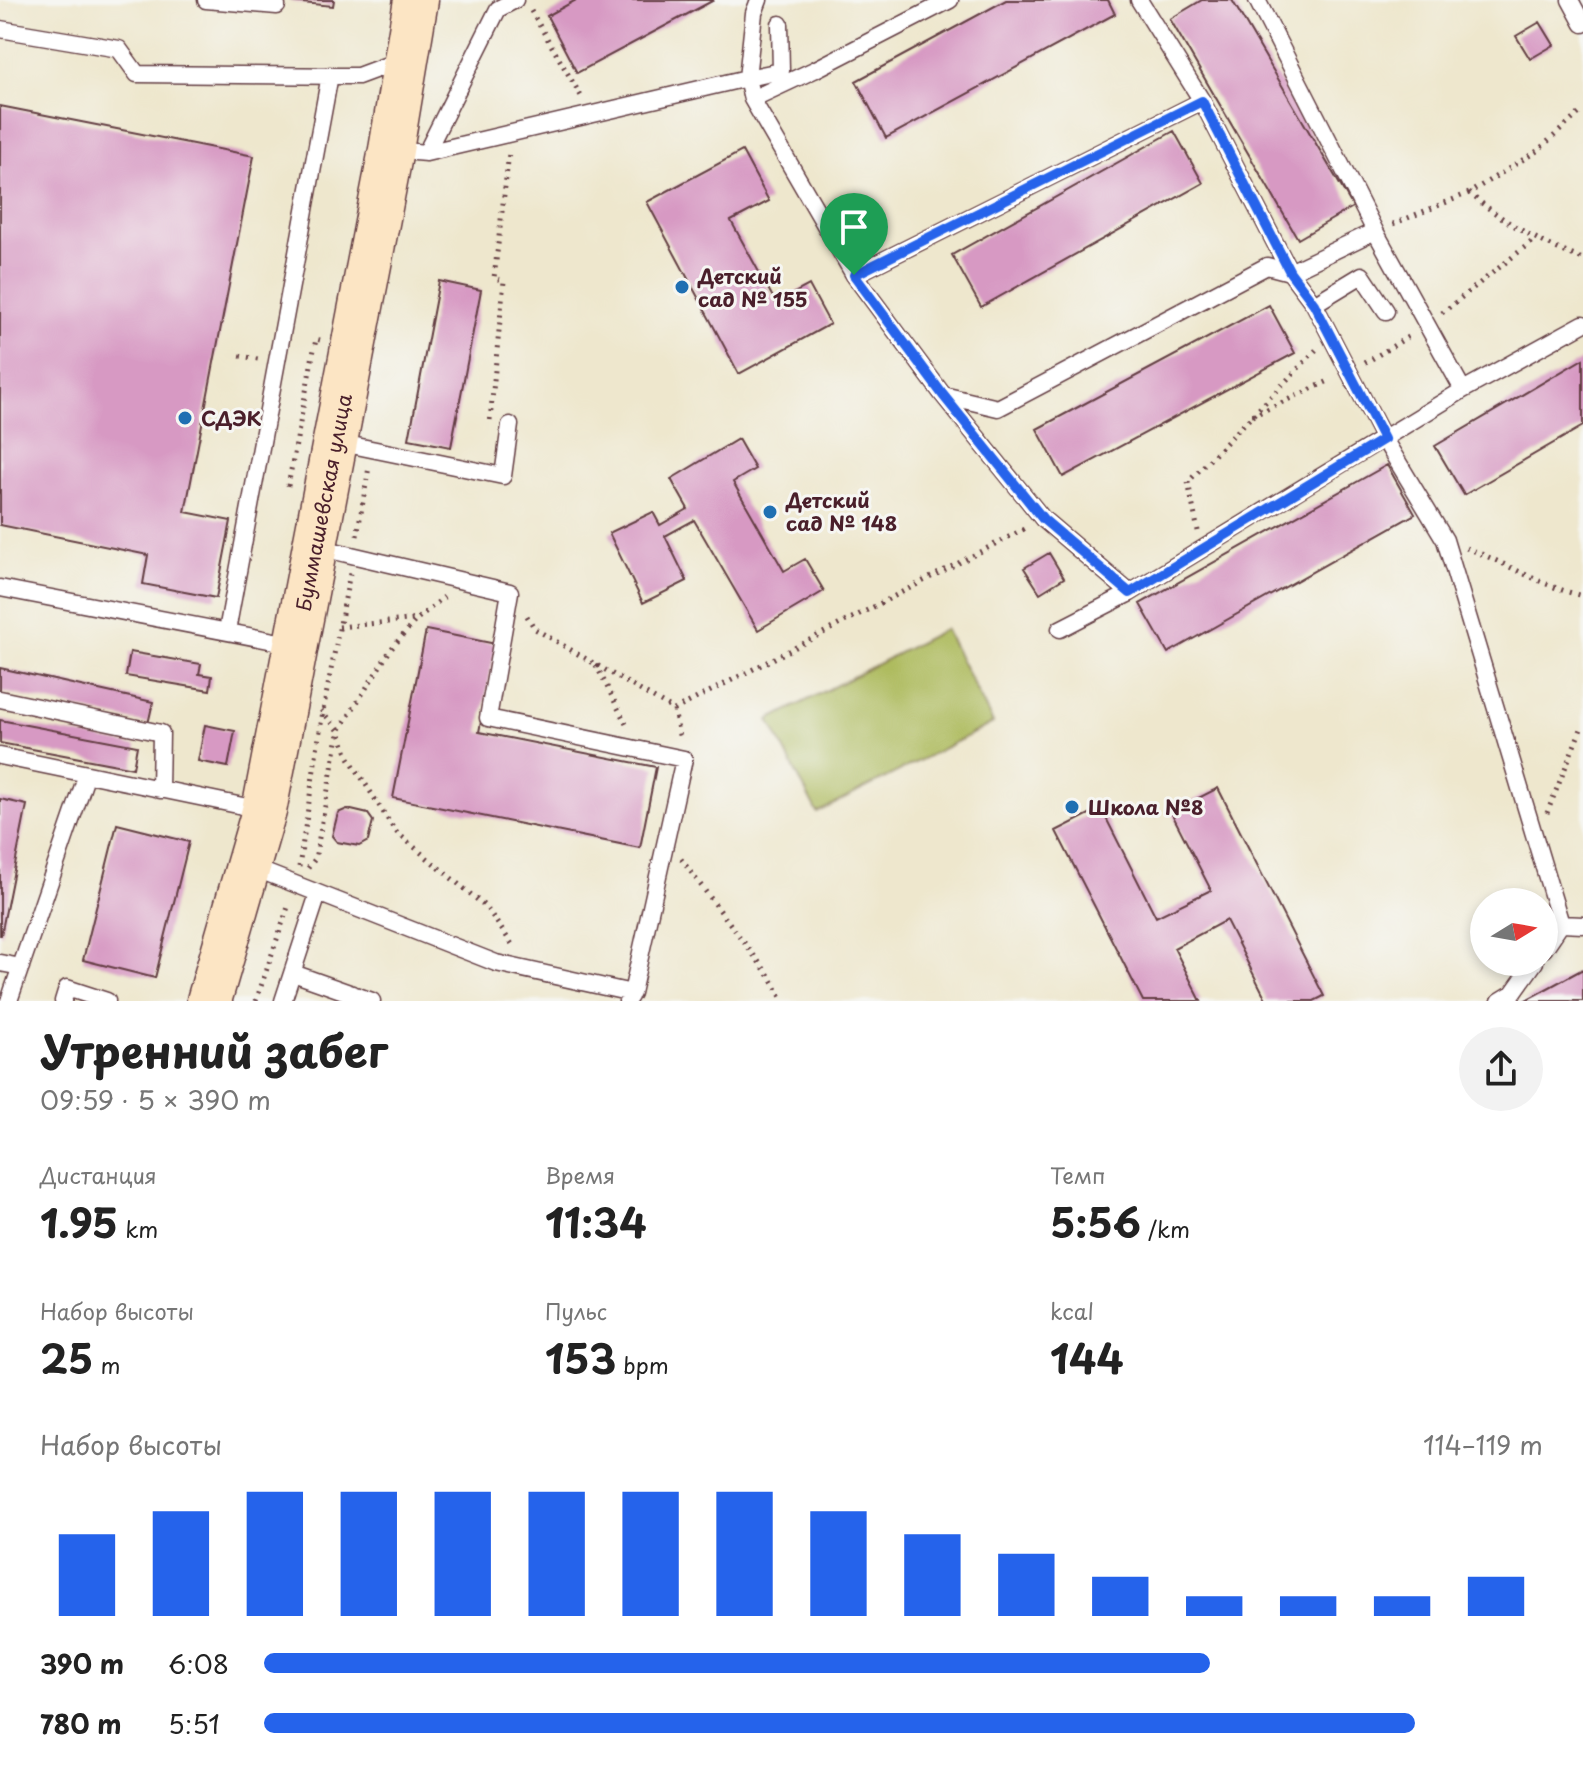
<!DOCTYPE html>
<html lang="ru">
<meta charset="utf-8">
<style>
body{margin:0;font-family:"Playpen Sans",sans-serif;background:#f2f2f2;color:#222;height:100vh;display:flex;flex-direction:column;font-size:30px;white-space:nowrap}
*{box-sizing:border-box;margin:0}
p{font-size:26px;color:#767676}
.icon{flex:none;width:44px;height:44px;fill:none;stroke:currentColor;stroke-width:2;stroke-linecap:round;stroke-linejoin:round}
.map{position:relative;height:1001px;overflow:hidden}
.sheet{display:flex;flex-direction:column;background:#fff;flex:1}
.sheet>*{flex:none}
.needle{width:52px;rotate:79deg}
.buttons{position:absolute;left:1470px;top:888px;display:grid;gap:16px}
.buttons a{display:grid;place-items:center;width:88px;height:88px;border-radius:50%;background:#fff;box-shadow:0 4px 12px #0003;font-size:40px}
.pin{position:absolute;display:grid;place-items:center;width:68px;height:68px;color:#fff;margin:-82px -34px;border-radius:50% 50% 50% 0;rotate:-45deg;box-shadow:0 0 8px #0007}
.pin .icon{rotate:45deg}
.round{display:grid;place-items:center;flex:none;width:84px;height:84px;border-radius:42px;background:#f2f2f2}
.headline{display:flex;align-items:center;justify-content:space-between;height:136px;padding:0 40px}
h1{font-size:44px;font-weight:700;line-height:60px}
.stats{display:grid;grid-template-columns:repeat(3,1fr);gap:12px;height:136px;padding:8px 40px}
.stats div{display:grid;align-content:center}
.stats b{font-size:40px;font-weight:700}
.stats small{font-size:22px;font-weight:400}
.stats p{font-size:22px}
.chart{height:224px;padding:16px 40px}
.chart p{display:flex;justify-content:space-between}
.chart svg{width:100%;height:144px;margin-top:8px;stroke:#2563eb;stroke-width:6}
ul{padding:0 40px;list-style:none;font-size:26px}
li{display:grid;grid-template-columns:128px 96px 1fr;align-items:center;height:60px}
li i{height:20px;border-radius:10px;background:#2563eb}
.map>svg:first-child{display:block}
.green{fill:#aebb5e;stroke:#7c6d44;stroke-width:2}
.building{fill:#d799c3}
.lines{fill:none;stroke-linecap:round;stroke-linejoin:round}
.lane-casing{stroke:#633d43;stroke-width:19}
.secondary-casing{stroke:#633d43;stroke-width:47}
.path{stroke:#633d43;stroke-width:5;stroke-dasharray:2 6;stroke-linecap:butt}
.lane{stroke:#fff;stroke-width:16}
.secondary{stroke:#fce5c4;stroke-width:44}
.route-casing{stroke:#fff;stroke-width:16}
.route{stroke:#2563eb;stroke-width:10}
.poi-dot{fill:#1f6fb2;stroke:#f6f6f2;stroke-width:3}
.labels{text-anchor:middle;dominant-baseline:central;stroke-width:6;stroke-linejoin:round;paint-order:stroke}
.poi-label{font-size:20px;font-weight:bold;fill:#4a1f2b;stroke:#f6f6f2;text-anchor:start}
.street-label{font-size:20px;fill:#4a1f2b;stroke:#f6f6f2}
</style>
<div class="map">
<svg width="1583" height="1001" viewBox="0 0 1583 1001">
<rect width="100%" height="100%" fill="#f6f6f2"/>
<filter id="ink" filterUnits="userSpaceOnUse"><feTurbulence type="fractalNoise" baseFrequency=".0125" numOctaves="2"/><feDisplacementMap in="SourceGraphic" scale="16" xChannelSelector="R" yChannelSelector="G"/><feConvolveMatrix kernelMatrix="1 2 1 2 8 2 1 2 1" color-interpolation-filters="sRGB"/></filter>
<filter id="wash" filterUnits="userSpaceOnUse"><feTurbulence type="fractalNoise" baseFrequency=".006" numOctaves="4" result="noise"/><feDisplacementMap in="SourceGraphic" scale="32" xChannelSelector="R" yChannelSelector="G"/><feGaussianBlur stdDeviation="1.8" result="paint"/><feColorMatrix in="noise" values="0 0 0 0 0 0 0 0 0 0 0 0 0 0 0 0 0 1.4 0 .05"/><feComposite in="paint" operator="in"/></filter>
<g filter="url(#wash)">
<rect width="100%" height="100%" fill="#eee7cd"/>
<path class="green" d="M945,629L993,723L817,813L769,720Z"/>
<g id="blocks">
<path class="building" d="M292,0H334L333,6L292,2Z
M576,0H714L577,73L547,16Z
M1006,0H1108L1115,14L886,138L856,81Z
M1202,0H1232L1353,207L1298,239L1170,19Z
M1540,22L1554,45L1530,59L1516,36Z
M0,106L254,156L185,512L231,521L216,598L143,584L148,555L0,525Z
M1174,131L1203,183L981,307L952,255Z
M742,151L769,201L731,221L776,303L809,285L830,324L739,374L647,202Z
M439,281L481,290L451,447L409,439Z
M1269,305L1295,353L1063,477L1037,429Z
M1583,359V426L1464,495L1435,446Z
M738,439L755,469L733,482L784,571L805,559L824,591L758,630L694,520L665,536L687,581L643,603L609,533L653,512L660,525L688,509L671,479Z
M1387,465L1415,514L1168,653L1140,604Z
M1049,553L1064,578L1040,593L1024,568Z
M426,630L496,644L479,732L656,767L640,848L393,798Z
M130,652L201,664L199,674L212,676L210,690L126,676Z
M0,668L153,702L148,724L0,691Z
M0,720L137,746L133,768L0,743Z
M205,725L235,731L228,767L198,761Z
M1218,788L1324,996L1314,1001H1267L1226,920L1174,948L1201,1001H1143L1056,831L1101,808L1156,917L1211,890L1171,812Z
M0,799L27,805L1,935H0Z
M347,809L368,814L373,821L368,841L359,846L337,842L332,836L338,813Z
M117,824L189,842L155,978L83,960Z
M1583,969V1001H1524Z"/>
</g>
</g>
<g filter="url(#ink)">
<use href="#blocks" fill-opacity="0" stroke="#633d43" stroke-width="2"/>
<g class="lines">
<g class="lane-casing">
<path id="lane" d="M206,0L277,6
M759,0L754,13L747,78L781,71L780,24
M1139,0L1202,101L1290,272L1314,304L1384,439L1445,540L1561,924L1544,949
M1257,0L1375,231L1463,390
M1570,0L1583,24
M0,29L119,49L137,74L358,76L401,60
M752,99L814,70L950,0
M392,150L426,153L747,78L752,99L854,275L943,395L1043,519L1130,593L1463,390L1583,324
M426,153L498,9L515,0
M854,275L1202,101
M1314,304L1362,275L1386,311
M943,395L998,408L1267,266L1290,272L1375,231
M337,442L503,476L510,425
M317,547L510,592L488,718L684,759L632,993
M0,588L295,645
M1060,629L1130,593
M227,631L330,75
M0,699L161,733L160,790
M0,756L262,810
M249,866L496,963L632,993L627,1001
M1561,924L1583,925
M0,963L21,967
M293,973L372,1001
M9,1001L87,774
M63,1001L67,988L107,1001
M283,1001L318,894
M1500,1001L1513,993L1535,962"/>
</g>
<g class="secondary-casing">
<g id="secondary">
<path id="s1" d="M209,1001L264,811L391,150L416,0"/>
</g>
</g>
<path class="path" d="M531,11L581,96
M1469,193C1504,222 1541,244 1583,259
M1393,224L1469,193L1537,151L1583,110
M1442,313L1535,239
M240,356L258,359
M1365,363L1411,335
M1252,416L1331,380
M490,420L504,281L494,278L509,153
M288,486L316,339L320,340
M1198,531L1188,482L1316,350
M357,536L369,467
M1466,548C1505,562 1543,587 1583,596
M527,616L535,629L674,710L1028,527
M339,627L417,619L444,597
M596,665L628,728
M321,710L339,731L348,756L395,831L486,907L514,947
M674,710L680,740
M1547,813L1583,724
M681,859L771,978L783,1001
M299,867L323,711L350,573
M308,868L315,859L339,731L391,649L417,619
M256,1001L289,904"/>
<use href="#lane" class="lane"/>
<use href="#secondary" class="secondary"/>
</g>
</g>
<g class="lines" filter="url(#ink)">
<g class="route-casing">
<path id="route" d="M1202,101L1290,272L1314,304L1384,439L1130,593L1043,519L943,395L854,275Z"/>
</g>
<use href="#route" class="route"/>
</g>
<g class="poi-dot">
<circle cx="682" cy="287" r="8"/>
<circle cx="185" cy="418" r="8"/>
<circle cx="770" cy="512" r="8"/>
<circle cx="1072" cy="807" r="8"/>
</g>
<g class="labels">
<g class="poi-label">
<text x="698" y="276">Детский<tspan x="698" dy="23">сад № 155</tspan></text>
<text x="201" y="418">СДЭК</text>
<text x="786" y="500">Детский<tspan x="786" dy="23">сад № 148</tspan></text>
<text x="1088" y="807">Школа №8</text>
</g>
<g class="street-label">
<text stroke="none"><textPath href="#s1" startOffset="512">Буммашевская улица</textPath></text>
</g>
</g>
</svg>
<div class="buttons">
<a><svg class="needle" viewBox="-14 -14 28 28"><path d="M0-13l5 13h-10z" fill="#e53935"/><path d="M0 13l5-13h-10z" fill="#767676"/></svg></a>
</div>
<div class="pin" style="left:854px;top:275px;background:#1e9e55"><svg class="icon" aria-label="arrive" viewBox="0 0 24 24"><path d="M6 21V4h12l-3 4 3 4H6"/></svg></div>
</div>
<section class="sheet">
<div class="headline"><div><h1>Утренний забег</h1><p>09:59 · 5 × 390 m</p></div><a class="round"><svg class="icon" aria-label="share" viewBox="0 0 24 24"><path d="M12 15V3M7 8l5-5 5 5M5 13v7h14v-7"/></svg></a></div>
<div class="stats">
<div><p>Дистанция</p><b>1.95<small> km</small></b></div>
<div><p>Время</p><b>11:34</b></div>
<div><p>Темп</p><b>5:56<small> /km</small></b></div>
</div>
<div class="stats">
<div><p>Набор высоты</p><b>25<small> m</small></b></div>
<div><p>Пульс</p><b>153<small> bpm</small></b></div>
<div><p>kcal</p><b>144</b></div>
</div>
<div class="chart"><p><span>Набор высоты</span>114–119 m</p>
<svg viewBox="0 0 160 44" preserveAspectRatio="none"><path d="M5 44V19M15 44V12M25 44V6M35 44V6M45 44V6M55 44V6M65 44V6M75 44V6M85 44V12M95 44V19M105 44V25M115 44V32M125 44V38M135 44V38M145 44V38M155 44V32"/></svg>
</div>
<ul>
<li><b>390 m</b>6:08<i style="width:74%"></i></li>
<li><b>780 m</b>5:51<i style="width:90%"></i></li>
</ul>
</section>
